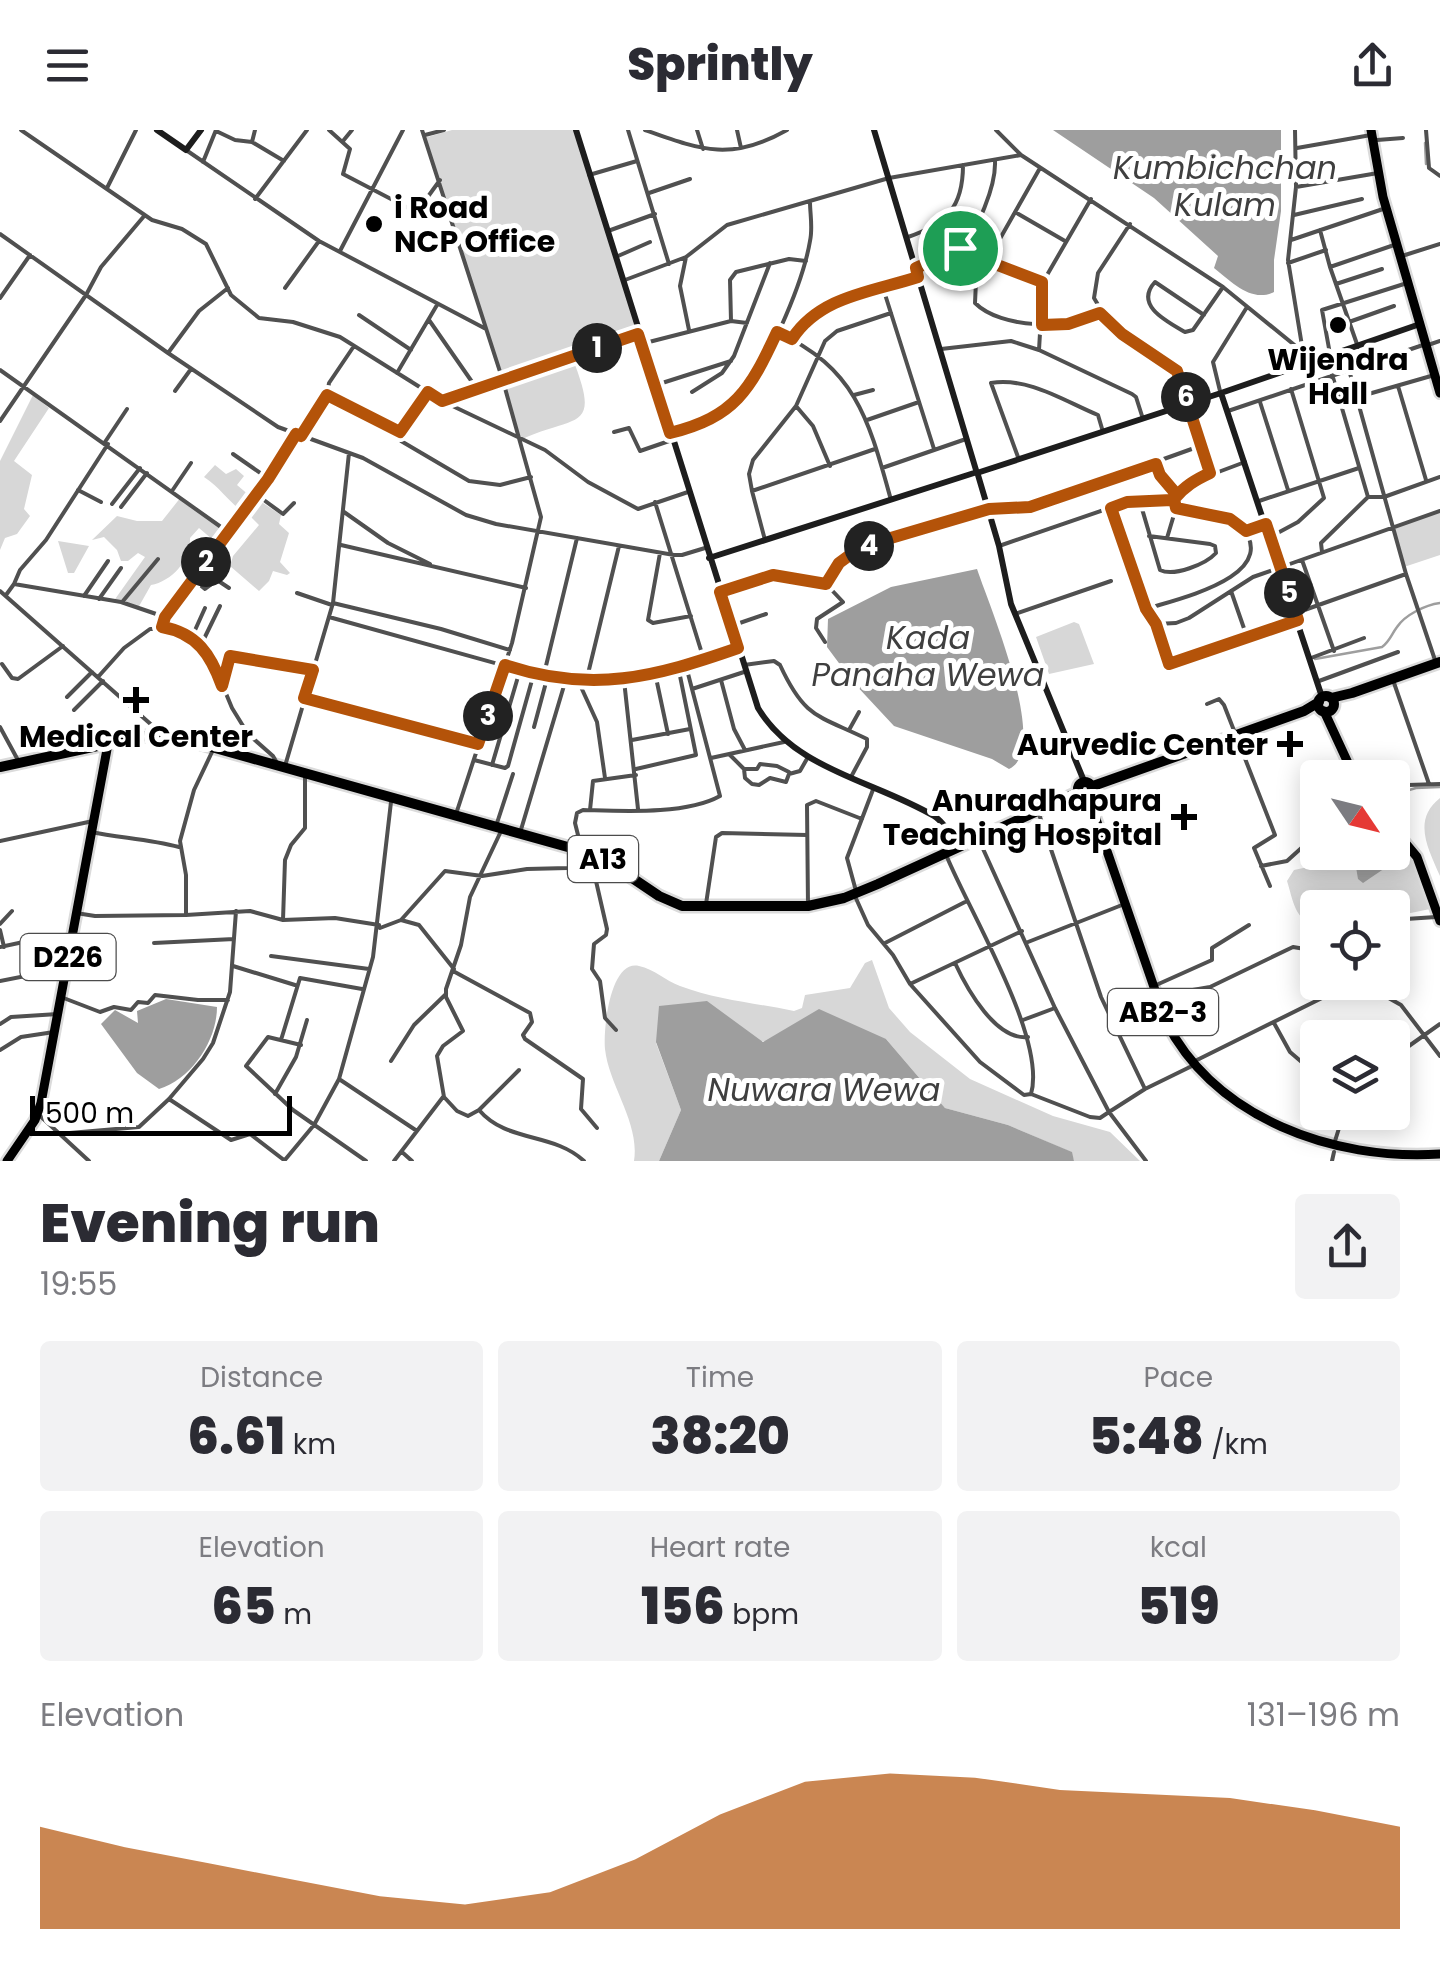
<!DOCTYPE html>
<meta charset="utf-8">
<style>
body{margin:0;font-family:Poppins,sans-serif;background:#f2f2f3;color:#2b2b33;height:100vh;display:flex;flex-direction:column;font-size:38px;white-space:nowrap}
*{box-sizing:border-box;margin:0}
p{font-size:32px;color:#7c7c81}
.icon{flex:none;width:55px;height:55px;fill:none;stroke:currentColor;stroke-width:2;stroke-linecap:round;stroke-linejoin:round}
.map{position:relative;height:1031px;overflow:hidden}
.panel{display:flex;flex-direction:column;background:#fff;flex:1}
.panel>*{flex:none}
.needle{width:65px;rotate:125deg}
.tools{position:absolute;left:1300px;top:630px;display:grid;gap:20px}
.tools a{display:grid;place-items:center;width:110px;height:110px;border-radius:10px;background:#fff;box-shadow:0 5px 25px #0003;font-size:50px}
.scale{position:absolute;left:30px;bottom:25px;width:262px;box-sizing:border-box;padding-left:10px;border:5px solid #000;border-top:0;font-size:28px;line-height:35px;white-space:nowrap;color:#000;-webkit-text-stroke:8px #fff;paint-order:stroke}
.pin{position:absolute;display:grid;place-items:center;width:85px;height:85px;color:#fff;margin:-42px;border:5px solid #fff;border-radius:50%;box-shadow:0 2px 10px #0007}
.km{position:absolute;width:50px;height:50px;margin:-25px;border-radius:50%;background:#222;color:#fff;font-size:28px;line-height:50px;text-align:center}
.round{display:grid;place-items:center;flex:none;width:105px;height:105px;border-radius:10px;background:#f2f2f3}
.head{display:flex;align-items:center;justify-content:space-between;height:170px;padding:0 40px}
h1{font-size:55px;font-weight:800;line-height:75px}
.figures{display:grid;grid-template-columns:repeat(3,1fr);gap:15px;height:170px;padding:10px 40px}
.figures div{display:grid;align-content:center;border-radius:10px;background:#f2f2f3;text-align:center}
.figures b{font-size:50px;font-weight:800}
.figures small{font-size:28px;font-weight:400}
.figures p{font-size:28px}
.chart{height:280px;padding:20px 40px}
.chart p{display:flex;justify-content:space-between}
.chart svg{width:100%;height:180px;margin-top:10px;fill:#b45309;opacity:.7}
header{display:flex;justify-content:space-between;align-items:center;height:130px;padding:0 40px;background:#fff;font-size:45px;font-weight:800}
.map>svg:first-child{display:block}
.green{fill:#d7d7d7}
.water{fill:#9e9e9e}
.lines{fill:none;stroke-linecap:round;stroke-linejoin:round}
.stream{stroke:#9e9e9e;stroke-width:2.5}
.primary-casing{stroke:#dbdbdb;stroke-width:14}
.highway-casing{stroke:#dbdbdb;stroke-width:15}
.street{stroke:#505050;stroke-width:4}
.secondary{stroke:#1d1d1d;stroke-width:6}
.primary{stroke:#000;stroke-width:9}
.highway{stroke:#000;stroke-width:10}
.route-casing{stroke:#fff;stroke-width:20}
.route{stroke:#b45309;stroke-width:12}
.poi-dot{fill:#000;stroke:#fff;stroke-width:4}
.labels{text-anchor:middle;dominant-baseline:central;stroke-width:10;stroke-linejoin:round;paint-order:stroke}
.shield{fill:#fff;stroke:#4c4c4c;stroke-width:2.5}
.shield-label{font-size:28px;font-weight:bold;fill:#000}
.poi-label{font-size:30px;font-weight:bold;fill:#000;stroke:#fff}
.water-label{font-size:32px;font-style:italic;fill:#3f3f3f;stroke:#fff}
</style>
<header><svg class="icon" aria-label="menu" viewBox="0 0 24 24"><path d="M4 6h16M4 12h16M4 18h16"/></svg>Sprintly<svg class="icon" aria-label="share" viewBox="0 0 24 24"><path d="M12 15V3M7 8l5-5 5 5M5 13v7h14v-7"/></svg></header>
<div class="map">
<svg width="1440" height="1031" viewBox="0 0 1440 1031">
<rect width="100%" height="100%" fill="#fff"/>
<path class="green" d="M452,0H576L638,204L572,227C602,303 577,284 520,310L424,8Z
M33,265L49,278L14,331L32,345L24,379L30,386L17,404L5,408L0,420V331Z
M215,335L226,344L236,339L244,346L237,355L250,366L240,380C226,368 220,358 204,347Z
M181,367L229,401L219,415L199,398L190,408C191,430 172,451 151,455L138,478L113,472L145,427L138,423L128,431H121L117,420L104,407L92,410L117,386L137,391H162Z
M257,369L281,385L279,394L289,403L280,432L290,443L287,445L273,441L269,451L259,461L230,436L233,426L259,395L247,383Z
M1440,381V425L1404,437L1392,397Z
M58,411L89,416L74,443H68Z
M1074,492L1079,494L1094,534L1049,544L1036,507Z
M1440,668V746C1428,718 1412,690 1440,668Z
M1393,702L1414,731L1430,779L1401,785L1393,807L1392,778H1318L1317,795C1295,792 1293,770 1287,751L1294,740L1308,737L1326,723L1392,722Z
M872,830L889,878L910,902L970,949L1053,986L1110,1002L1140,1031H1074L1071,1022L1008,995L945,978L886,909L656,913L681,980L659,1031H634C640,993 609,956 605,919C603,900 610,829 639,836C654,839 666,851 680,856C717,870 756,873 794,881L802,878L805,865L850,858L865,833Z"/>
<path class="water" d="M1053,0H1281V81L1274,130V162C1251,173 1232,152 1214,138L1218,126L1154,68Z
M977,439C989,475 1051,620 1009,639L992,629L894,596L853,552L827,517L828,489L891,457Z
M1372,723H1384L1391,734L1363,753L1358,749L1356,737Z
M166,869L217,877C217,910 192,949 159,959L137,943L101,894L115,880L138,893L137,881Z
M707,871L763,912L819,879L886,909L945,978L1008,995L1072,1022L1074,1031H659L681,980L656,912L659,876Z"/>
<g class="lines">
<path class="stream" d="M1425,13L1426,34
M1315,529L1382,517C1390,511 1391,505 1397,497C1405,485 1425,475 1440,473
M1392,665L1416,658L1440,657"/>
<g class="primary-casing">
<path id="primary" d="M1371,0L1383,67L1440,263
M1324,581L1355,648
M1088,666L1166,892C1216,988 1332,1031 1440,1024
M1392,697L1417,727L1440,791
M7,1031L35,990L41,973L108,614"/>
</g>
<g class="highway-casing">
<path id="highway" d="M1318 574a8 8 0 1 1 16 0a8 8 0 1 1-16 0Z
M1331,568L1352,563L1440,532
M0,637L144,606L176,607L582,721L607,731L659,766L682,776H808L844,768L878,754L1079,662
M1078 659a7 7 0 1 1 14 0a7 7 0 1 1-14 0Z
M1093,656L1304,581L1319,572"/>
</g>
<path class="street" d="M21,0L152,90L182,99L206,114L231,165L259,188L293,192L340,207L442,271L638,204
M255,0L252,12L284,31
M329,0L350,19L343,44L414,81L419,79L440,50
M422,0L503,251L541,387L512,513L457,681
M628,0L669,134
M645,0C701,20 731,32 787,0
M697,0L703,19
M737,0L741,18
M996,0L1021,25L1223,157L1303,222L1307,234
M1295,0L1296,57L1288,130L1303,222
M1426,0L1429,38L1440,46
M216,1L235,10L252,12
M425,5L444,0
M1377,10L1403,8
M343,11L352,0
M1297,18L1371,5
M186,20L319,111L486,199
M203,32L216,0
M1040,38L976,151L975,173C1001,199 1069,200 1100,183
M589,45L637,31
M1296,57L1378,43
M107,58L136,0
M649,63L690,49
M255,69L307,0
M1015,82L1065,111
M1294,85L1362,69
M1130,94L1098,143L1094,168L1110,195L1177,241L1210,343
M1320,100L1330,137
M608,101L655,84
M0,104L168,223L278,297L363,328L466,385L496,394L674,425H682L705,418
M908,107C946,94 963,78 963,35
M1291,110L1386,78
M960,118L985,134
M340,121L403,0
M618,126L650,112
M1402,126L1440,114
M686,127L680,156L689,200
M987,131L1043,152
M1288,133L1326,120
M915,138C930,133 947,128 959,118C978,103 996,54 995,31
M625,150L686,127L727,95L889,48L1021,25
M1336,154L1382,139
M285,158L319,111
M883,158L934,319
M0,168L30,125
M359,185L411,220
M1204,185L1155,152C1134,175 1166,191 1185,202L1193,200L1223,157
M429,190L477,259
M731,191L730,150L736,142L789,129L806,131
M1349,192L1394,176
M777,202C857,239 869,291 891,370
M792,209C820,165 872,162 918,147
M645,213L731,191L747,193
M1428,215L1440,211
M354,216L329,253L327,265L400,303L401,311L469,351L500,355L531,347
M1358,217L1330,137L1397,114
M941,219L1011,211L1039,220L1132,264L1136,267L1143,289
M1039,220L1043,152L1091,69
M1344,222L1406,444L1436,533
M168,223L199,181L228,158
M1330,224L1322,180L1404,154
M1327,227L1368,367H1384L1440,347
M0,240L228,402L165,487L162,497
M397,243L437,175
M659,254L731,231
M1398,256L1426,350
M175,261L191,239
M1220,261L1213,232L1247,177
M692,262L722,243L734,226L770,133
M854,265L873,260
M1358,267L1431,246
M442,271L545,320L588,352L638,379L688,362
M1260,272L1288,360
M796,276L813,296L830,336
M1228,281L1423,215
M867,290L919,272
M0,291L86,165L101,137L145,85
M614,302L629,298L640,321L672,310
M400,303L428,262
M672,303C695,297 718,290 735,273C765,243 803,153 810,111C813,98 810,84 810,72
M301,306L327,265
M105,312L127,279
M233,324L269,349
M1018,327L991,253C1029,247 1064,271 1098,285L1103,302
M1156,334L1160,345L1177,365
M882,338L966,309
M78,360L101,372
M172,361L191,333
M752,361L875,319
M257,365L283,384L294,373
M1259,371L1359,338
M655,372L704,530
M1140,372L1160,440C1174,447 1206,434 1216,423L1215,416L1210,414L1149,406
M112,374L140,338
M121,377L147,343
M1111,378L1146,479L1156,494L1176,493L1189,488L1253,447L1440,381
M344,382L388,413L430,434
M1246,401L1265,395
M228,402L269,349L296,304
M1272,406L1298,392L1324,368L1291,259
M1167,408L1176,378L1174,369
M765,410L752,361L749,344L753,330L796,276L825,211L837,201L891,183
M341,415L526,458
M999,416L1127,372L1172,370L1189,353L1245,332
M1322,422L1321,413L1368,367
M660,423L648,490L653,493L691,486
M1302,430L1334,521
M194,450L205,459L217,450L229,458
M14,454L20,440L46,410L108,314
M0,461L163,605
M1231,461L1247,507
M720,462L773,445L826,454L839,433L854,421L884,410L989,379L1030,377L1200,316
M297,463L332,475
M6,465L14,454L121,472L165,487
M84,466L108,431
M99,469L121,438
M123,471L158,429
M333,473L441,499L510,520
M1146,479C1176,469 1287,446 1239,393L1176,378
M1296,483L1406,444
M1015,484L1111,451
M329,487L520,540L586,553L645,545L738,518
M1156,494L1169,534L1175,535L1298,490
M731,496L766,484
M191,509L205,478
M825,512L816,498L817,489L843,472L826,454
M201,515L220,476
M1311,528L1364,508
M2,534L12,548L18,549L63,516
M744,535L774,531L780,535C805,589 818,585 867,609V617L851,647
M655,543L668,604
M544,544L577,408
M98,547L124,518L150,499H173L199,514L210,525L232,578L248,604L273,626L277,633
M624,550L638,679
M721,550L734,599L745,620
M1393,550L1429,654
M1319,551L1398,522
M586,552L619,416
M583,553L581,557L597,592L605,648
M222,556L230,525L313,539
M692,559L744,542
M67,567L92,542
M305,568L478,614
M1207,574L1219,569L1224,575L1275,705L1254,718L1270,756
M74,580L103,551
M0,597L19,632
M534,597L548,545
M849,600L859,582
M632,610L690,599
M729,624L744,639H757L760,634L777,636L789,642
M711,628L784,612
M474,630L505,638L508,636L534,543
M492,635L520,540
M285,636L333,473L349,323
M636,639L696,625L678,536
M744,639L745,648L752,654L759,655L770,648L786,652L789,644L800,641L808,627
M1324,648L1350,637
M1302,656L1318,650
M1392,661L1408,655L1440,654
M590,680L593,651L636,645
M1039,684L1101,867L1145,959
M497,693L513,644
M91,702C121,708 149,709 179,717
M520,703L566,549
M979,710L1055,878L1109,982L1145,959L1194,935
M0,711L93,691
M581,717L575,693L577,683L583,680C622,681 686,685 720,666L686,536
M590,725L607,799L606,805L594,814L592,839L600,851L605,888L616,900
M1261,736L1287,731L1318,703
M856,761L847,728L874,657
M854,764L868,795L893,825L910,854L980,932L1024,965L1031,964C1047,909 970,783 947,727
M706,774L716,707L722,703L807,705
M808,776L807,675L816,671L862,689
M76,783L95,786L186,785L250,781L283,790L335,788L379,795
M186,785V745L180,711L194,660L212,622
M283,790L285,730L291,715L305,698V648
M401,790L419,795L454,839
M0,794L12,781
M380,798L401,790L445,741L482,746L527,739L568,738L587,728
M0,800L4,817
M1028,812L1122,775
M154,813L234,809
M885,813L965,772
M1392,813L1397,812L1406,789L1436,787
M0,817L28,811L31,843
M271,826L369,839
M955,833C967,859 996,911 1028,907
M233,836L295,855
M453,841L530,883L532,892L523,905L525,909L583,949L581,979L597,998
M0,851L66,838
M910,854L1022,801
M1154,856L1212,830V818L1249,795
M1158,866L1210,857L1293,817L1305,819L1318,816
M61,867L100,882L114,877L131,880L138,872L148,873L155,865L198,870H228
M1023,890L1055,878
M1274,893L1290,922L1318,946
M0,894L11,887L58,884
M281,910L300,848L362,859
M301,915L268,907L246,936L293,980L366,1031
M0,920L21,907L54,902
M1392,928L1440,894
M1197,930L1324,867L1353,859L1378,862L1401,875L1440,926
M391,931L414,895L446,864
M339,949L417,1001
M275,964L296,927L307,890
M1031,964L1090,987L1100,988L1109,982L1146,1031
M444,967L437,926L443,916L463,901L446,867V859L461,815L470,767L502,699
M444,967L457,981L468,986L479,980L519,940
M169,969L231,1010L250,1004L284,1030
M479,980C507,1013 553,1002 584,1031
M38,984L89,1031
M58,1004L139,997L169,969L203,929L213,913L230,862L236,781
M1335,1011L1344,982
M402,1022L412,1031
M284,1031L314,995L339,949L373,827L391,672
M394,1031L443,967
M1332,1031L1334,1022"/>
<path class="secondary" d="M157,0L186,20L201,0
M576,0L758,578C795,640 875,651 934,686C944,692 952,707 958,717
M874,0L976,340
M1221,263L1322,567
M980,342L1221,263L1420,194
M978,345L999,416L1011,474L1084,651
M709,428L974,343"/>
<use href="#primary" class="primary"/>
<use href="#highway" class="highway"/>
</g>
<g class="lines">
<g class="route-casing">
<path id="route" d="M960,118L916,138L918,147C872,162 820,166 792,209L777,202C750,260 735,287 670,303L638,204L442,271L428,262L400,302L327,265L301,306L296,304L268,349L165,487L162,497C197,503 211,525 222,556L230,526L313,540L304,568L478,614L505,535C592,564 655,547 738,518L720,462L773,445L826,454L839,433L854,422L884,410L989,379L1030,377L1156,334L1160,345L1177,365L1174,369L1176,378L1230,389L1246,401L1266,394L1298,490L1169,534L1156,494L1146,479L1111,378L1127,372L1172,370L1174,369C1185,356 1195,350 1210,343L1177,241L1122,204L1100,183L1068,194L1042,195V152L987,131L986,134L960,118"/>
</g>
<use href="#route" class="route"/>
</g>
<g class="poi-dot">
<circle cx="374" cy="94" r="10"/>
<circle cx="1338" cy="195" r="10"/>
<path d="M131 555h10v10h10v10h-10v10h-10v-10h-10v-10h10z"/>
<path d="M1285 599h10v10h10v10h-10v10h-10v-10h-10v-10h10z"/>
<path d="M1179 672h10v10h10v10h-10v10h-10v-10h-10v-10h10z"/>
</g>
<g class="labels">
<g class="shield">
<rect x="568" y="706" width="70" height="46" rx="8"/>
<rect x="20.5" y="804" width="95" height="46" rx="8"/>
<rect x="1108" y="859" width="110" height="46" rx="8"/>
</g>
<g class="shield-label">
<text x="603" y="729">A13</text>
<text x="68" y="827">D226</text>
<text x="1163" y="882">AB2-3</text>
</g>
<g class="poi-label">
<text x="394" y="77" text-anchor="start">i Road<tspan x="394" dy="34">NCP Office</tspan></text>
<text x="1338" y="229">Wijendra<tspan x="1338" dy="34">Hall</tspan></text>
<text x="136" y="606">Medical Center</text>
<text x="1268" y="614" text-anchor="end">Aurvedic Center</text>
<text x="1162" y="670" text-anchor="end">Anuradhapura<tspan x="1162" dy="34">Teaching Hospital</tspan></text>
</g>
<g class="water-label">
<text x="1225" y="37">Kumbichchan<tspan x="1225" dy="37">Kulam</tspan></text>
<text x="928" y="507">Kada<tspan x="928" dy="37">Panaha Wewa</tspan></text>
<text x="824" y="959">Nuwara Wewa</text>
</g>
</g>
</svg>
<div class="tools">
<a><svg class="needle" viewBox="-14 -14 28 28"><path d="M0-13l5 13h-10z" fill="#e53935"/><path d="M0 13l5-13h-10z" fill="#7c7c81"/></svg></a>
<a><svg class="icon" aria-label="locate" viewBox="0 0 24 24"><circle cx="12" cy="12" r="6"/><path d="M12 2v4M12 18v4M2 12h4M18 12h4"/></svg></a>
<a><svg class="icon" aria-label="layers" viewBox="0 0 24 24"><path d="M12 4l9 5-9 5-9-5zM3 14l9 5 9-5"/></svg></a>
</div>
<div class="scale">500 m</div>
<div class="pin" style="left:960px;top:118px;background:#1e9e55"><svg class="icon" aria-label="arrive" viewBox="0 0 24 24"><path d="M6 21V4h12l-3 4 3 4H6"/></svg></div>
<b class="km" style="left:597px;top:218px">1</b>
<b class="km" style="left:206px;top:432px">2</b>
<b class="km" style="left:488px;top:586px">3</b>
<b class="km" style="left:869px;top:416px">4</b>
<b class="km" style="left:1289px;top:463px">5</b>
<b class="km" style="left:1186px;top:267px">6</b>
</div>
<section class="panel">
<div class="head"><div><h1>Evening run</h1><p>19:55</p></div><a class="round"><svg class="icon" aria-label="share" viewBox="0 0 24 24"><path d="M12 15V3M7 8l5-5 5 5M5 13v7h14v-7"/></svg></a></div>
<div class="figures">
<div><p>Distance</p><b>6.61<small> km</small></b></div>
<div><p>Time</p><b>38:20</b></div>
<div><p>Pace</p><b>5:48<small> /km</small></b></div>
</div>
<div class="figures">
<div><p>Elevation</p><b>65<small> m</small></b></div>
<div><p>Heart rate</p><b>156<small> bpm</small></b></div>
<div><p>kcal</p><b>519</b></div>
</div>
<div class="chart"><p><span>Elevation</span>131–196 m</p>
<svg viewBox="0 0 160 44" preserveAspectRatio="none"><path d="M0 44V19L10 24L20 28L30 32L40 36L50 38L60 35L70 27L80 16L90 8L100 6L110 7L120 10L130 11L140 12L150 15L160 19V44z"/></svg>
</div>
</section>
